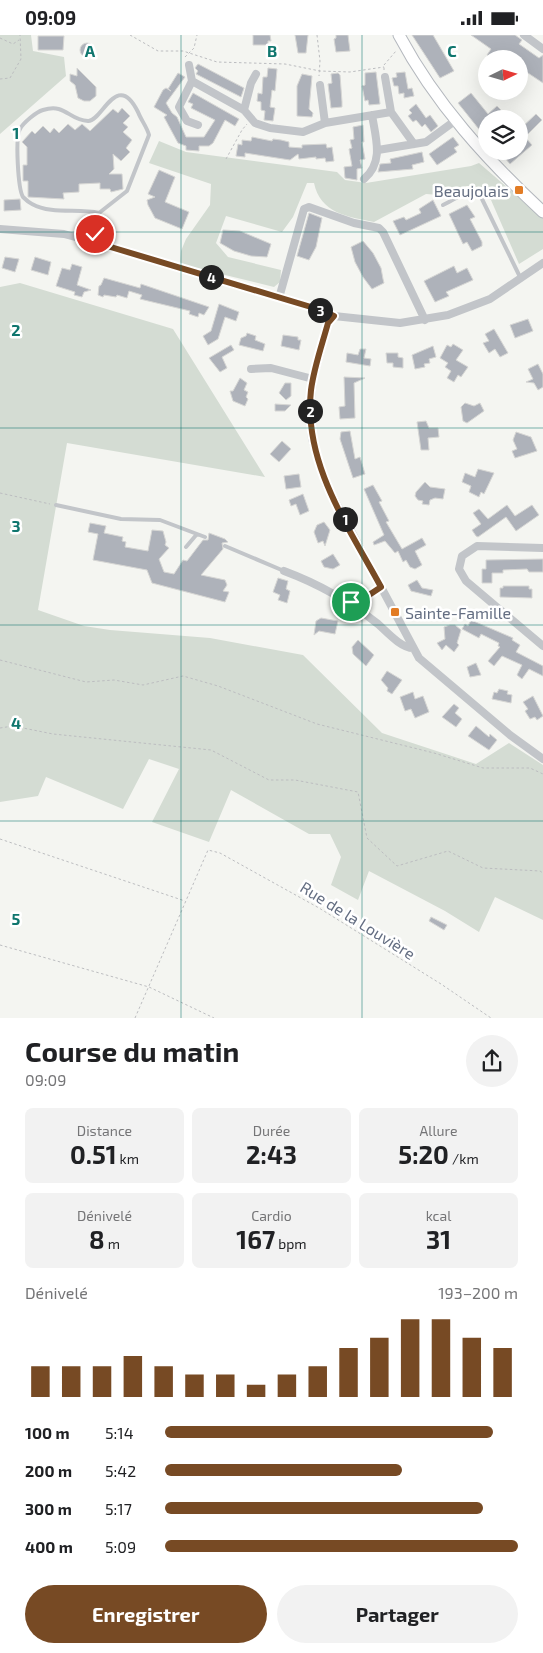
<!DOCTYPE html>
<html lang="fr">
<meta charset="utf-8">
<style>
body{margin:0;font-family:"Exo 2",sans-serif;background:#f2f2f2;color:#202124;height:100vh;display:flex;flex-direction:column;font-size:19px;white-space:nowrap}
*{box-sizing:border-box;margin:0}
p{font-size:16px;color:#757577}
.icon{flex:none;width:28px;height:28px;fill:none;stroke:currentColor;stroke-width:2;stroke-linecap:round;stroke-linejoin:round}
.map{position:relative;height:983px;overflow:hidden}
.panel{display:flex;flex-direction:column;background:#fff;flex:1}
.panel>*{flex:none}
.needle{width:32px;rotate:85deg}
.controls{position:absolute;left:478px;top:15px;display:grid;gap:10px}
.controls a{display:grid;place-items:center;width:50px;height:50px;border-radius:50%;background:#fff;box-shadow:0 5px 20px #0002;font-size:25px}
.pin{position:absolute;display:grid;place-items:center;width:42px;height:42px;color:#fff;margin:-21px;border:2px solid #fff;border-radius:50%;box-shadow:0 1px 5px #0007}
.km{position:absolute;width:25px;height:25px;margin:-12px;border-radius:50%;background:#222;color:#fff;font-size:14px;line-height:25px;text-align:center}
.round{display:grid;place-items:center;flex:none;width:52px;height:52px;border-radius:26px;background:#f2f2f2}
.overview{display:flex;align-items:center;justify-content:space-between;height:85px;padding:0 25px}
h1{font-size:28px;font-weight:700;line-height:38px}
.stats{display:grid;grid-template-columns:repeat(3,1fr);gap:8px;height:85px;padding:5px 25px}
.stats div{display:grid;align-content:center;border-radius:8px;background:#f2f2f2;text-align:center}
.stats b{font-size:25px;font-weight:700}
.stats small{font-size:14px;font-weight:400}
.stats p{font-size:14px}
.chart{height:140px;padding:10px 25px}
.chart p{display:flex;justify-content:space-between}
.chart svg{width:100%;height:90px;margin-top:5px;stroke:#774a24;stroke-width:6}
.action{display:flex;gap:10px;margin-top:auto;padding:10px 25px}
.action a{flex:1;height:58px;border-radius:30px;background:#774a24;color:#fff;font-size:20px;font-weight:700;line-height:58px;text-align:center}
.action a+a{background:#f2f2f2;color:#202124}
ul{padding:0 25px;list-style:none;font-size:16px}
li{display:grid;grid-template-columns:80px 60px 1fr;align-items:center;height:38px}
li i{height:12px;border-radius:6px;background:#774a24}
.status{display:flex;justify-content:space-between;align-items:center;height:35px;padding:0 25px;background:#fff;direction:ltr}
.status svg{height:14px;fill:currentColor}
.map>svg:first-child{display:block}
.green{fill:#d4dcd3}
.building{fill:#aeb2ba;stroke:#d6d6d4}
.lines{fill:none;stroke-linecap:round;stroke-linejoin:round}
.secondary-casing{stroke:#b4b8be;stroke-width:13}
.path{stroke:#bcbdc0;stroke-width:1;stroke-dasharray:2.5 2.5;stroke-linecap:butt}
.lane{stroke:#c2c5c9;stroke-width:4}
.street{stroke:#c2c5c9;stroke-width:8}
.secondary{stroke:#fff;stroke-width:11}
.route-casing{stroke:#fff;stroke-width:10}
.route{stroke:#774a24;stroke-width:6}
.grid{fill:none;stroke:#0f766e;stroke-width:1;stroke-opacity:0.55}
.poi-dot{fill:#e27c25;stroke:#fff;stroke-width:2}
.labels{text-anchor:middle;dominant-baseline:central;stroke-width:5;stroke-linejoin:round;paint-order:stroke}
.poi-label{font-size:16px;fill:#646e82;stroke:#fff;text-anchor:end}
.street-label{font-size:16px;fill:#646e82;stroke:#fff}
.grid-label{font-size:16px;text-anchor:middle;font-weight:bold;fill:#0f766e;stroke:#fff;stroke-width:5;stroke-linejoin:round;paint-order:stroke}
</style>
<div class="status"><b>09:09</b><svg viewBox="0 0 49 12"><path d="M0 12V9h3v3zM5 12V6h3v6zM10 12V3h3v9zM15 12V0h3v12zM26 1h20v11H26zM47 4h2v5h-2z"/></svg></div>
<div class="map">
<svg width="543" height="983" viewBox="0 0 543 983">
<rect width="100%" height="100%" fill="#f4f5f1"/>
<path class="green" d="M0,0H31L33,16L64,22L66,41L0,99Z
M159,106L186,117L337,137L345,145L366,148L471,131L479,128L543,183V214L519,229L491,165L473,151H466L440,160L426,159L374,187C348,182 320,178 314,148H307L293,182L282,197L226,181L216,208L228,222L281,235L280,247L274,252L180,229L181,216L186,204L210,170L211,149L149,128Z
M20,248L173,294L265,442L67,408L38,575L84,591L110,595L210,603L303,620L382,698L476,729L509,708L543,730V885L495,862L479,897L445,876L369,836L358,865L331,850L341,822L330,799H309L231,755L209,807L152,787L179,734L149,724L123,774L46,742L38,761L0,767V252Z"/>
<path class="building" d="M253,0H270L271,6H268V10H253Z
M295,0H308L306,18H298Z
M336,0H348L350,16L336,17L334,4L336,3Z
M412,0H433L454,36L440,43Z
M471,0H515L522,5L519,9L539,23L543,20V48L522,34L519,39V24H491L487,20L491,14Z
M38,1H64L63,15H38Z
M80 15a7 7 0 1 1 14 0a7 7 0 1 1-14 0Z
M198,29L244,53L241,62L196,39L198,36L195,33Z
M77,33L96,52V61L90,66H84L78,63L75,50L70,46V39L77,41Z
M268,33L277,34L275,56L272,55L270,72L275,73L273,86L264,85L265,76L261,75V67L257,66L258,58L262,59L263,42H267Z
M376,37L380,69L369,70L368,65L365,66L362,51L365,50V38Z
M405,37L408,54L412,53L414,61L404,63V58L399,59L398,51H394L392,43L397,42L396,38Z
M178,38L185,42L166,68L172,78L177,82L186,102H204L215,85L191,73L193,69L188,67L193,58L239,84L235,91L225,85L213,108L209,111H199V116L186,115V111L178,108L164,82L167,80L154,72L163,55L166,53L171,56L168,54Z
M338,38L340,40L342,67V72L331,73L328,49L332,48L331,39Z
M302,39L312,41L309,74L313,78L312,82L297,81V51Z
M471,58L488,79L497,71L501,75L492,84H486V103L458,68Z
M416,69L426,83L430,80L438,91L431,97L425,89L422,92L416,85L413,87L408,81L412,78L409,75Z
M122,73L130,81L123,88L128,92L123,97L132,105L126,113L130,117L121,126L113,119L114,134L109,139H122L123,154L111,157L110,154H100V148L79,149V157L63,158L64,164L28,162V146H23V130H27V112L22,107L32,96L35,99L43,91L50,98L54,93L59,98L68,89L75,95L82,89L90,96L113,74L118,78Z
M536,79L542,85L525,102L532,110L510,129L499,116H519V95Z
M363,90L364,107H362L365,124L360,125L362,133L357,134V145L345,143L344,132L352,131L349,114L352,113L350,105L354,104L353,92Z
M252,102L272,106L273,104L281,105L289,107V112L302,113V110L326,109L327,113L332,112L334,126L326,127L325,123L316,124V122L299,124L298,119L290,125L245,118V122L236,121L238,109L242,110V105L251,106Z
M453,102L459,110L454,113L457,117L437,130L429,119Z
M422,117L424,127L412,130L413,134L378,137L380,129L391,128L390,124Z
M159,135L175,142L165,167L189,177L182,194L155,183L148,170L147,165L155,162L148,159Z
M20,164L21,175L4,176V165Z
M433,165L441,181L400,200L393,186L404,182L406,185L421,178L419,174Z
M467,170L475,182L470,184L482,207V211L472,216L467,207L463,209L449,179Z
M309,178L322,183L316,212L309,225L297,221Z
M223,195L240,196L271,209L267,222L251,221L234,216L220,208Z
M363,206L373,218L381,233L383,244L384,248L372,254L363,242L355,227L351,212Z
M5,222L19,224L15,237L2,233Z
M35,222L51,227L48,240L31,235Z
M72,229L82,232L77,250L91,255L84,257L82,262L74,260L75,257L56,251L62,233L70,235Z
M454,231L457,238L467,233L473,245L446,257L449,261L435,267L424,246Z
M104,243L140,253L141,249L209,272L204,280L199,278L198,282L189,279L190,276L140,264L142,260L129,256L127,263L117,260L116,262L104,260L103,262L98,260L99,251L101,250Z
M219,269L239,277L236,286L225,282L218,304L208,310L203,301L211,296Z
M528,284L533,296L515,303L510,290Z
M494,294L508,318L500,322L495,314L489,318L483,308L489,306L485,299Z
M247,298L256,301L255,305L265,309L263,316L239,310L241,303L246,301Z
M283,300L298,302V305H301L299,315L281,311Z
M453,309L463,315L456,325L468,332L461,342L458,340L454,347L447,343L451,336L445,332L448,328L440,323L447,310L451,312Z
M231,310L234,315L222,322L227,333L220,337L209,323Z
M433,311L436,322L429,324L430,328L424,329L425,332L415,334L412,320Z
M360,314H366L364,323L371,324L370,331L346,327L347,318L358,320Z
M386,318H398V322L403,323V333L393,332V328H387Z
M538,329L543,339V352L538,355L534,348L526,347L533,344L528,334Z
M344,342L365,343L354,348L355,383L340,384L339,372L345,371Z
M240,343L247,348L244,355L248,357L246,362L248,364L245,371L233,366L230,356H233Z
M285,348H291V361L286,365L279,358Z
M465,368L474,371L480,368L484,376L467,388L463,386L461,372Z
M275,369L291,370L285,376H275Z
M426,386L429,393H438L439,402L428,403L429,415H421L417,387Z
M350,396L355,424L360,422L365,439L353,443L340,404L341,397Z
M516,397L531,402L537,416L515,423L512,416L517,414L513,405Z
M282,406L291,414L279,427L270,419Z
M478,434L494,438L484,459L481,457L479,462L469,457L471,451L462,447L465,438L475,442Z
M299,439L301,452L286,454L284,441Z
M425,447L430,452L445,454L443,464L435,463L430,465L429,470L422,469L423,466L418,465L415,461L416,457Z
M373,450L382,466L379,467L389,486L386,487L402,514L422,503L426,510L415,516L422,530L415,534L410,532L406,525L403,527L398,516L395,518L385,506L374,510L373,507L384,500L364,454Z
M303,459L309,476L300,480L296,469L291,471L289,465Z
M507,470L515,481L532,470L539,480L516,496L506,482L478,502L476,501L472,495L481,489L473,478L479,474L488,484Z
M324,487L330,495L325,511L323,506L318,508L314,497L317,490Z
M90,488L106,491L104,498L123,502L122,506L126,507L125,512L148,516L152,495L163,496L166,507L165,510L169,513L159,524L164,537L174,539L183,525L187,526L203,505H208L209,498L225,504L228,507L222,508L223,514L201,540L225,545L227,550L223,556L229,557L225,567L152,548L147,535L93,525L98,499L88,497Z
M333,519L340,530L333,534L324,532L321,526Z
M543,524V537H529L527,534L503,535V538H492V548H482V534H486V525Z
M278,543L288,546L286,554L290,556L287,568L278,565L280,560L273,557Z
M417,545L422,553L433,555L431,561L411,556L408,550Z
M503,551H529V554H532V563L500,562V553H503Z
M321,583L338,586L335,599L319,596L314,600L316,586Z
M471,585L513,603L512,605L520,610L516,617L543,631V641L529,634L522,644L517,640L522,630L502,621L494,631L488,626L500,612L498,611L499,608L481,599L479,603L462,594L465,589L468,591Z
M450,590H455L461,595L457,608L459,610L454,617L446,610L442,615L437,608L445,604L444,592Z
M358,605L374,620L366,631L353,619L352,612Z
M476,628L481,640L470,642L467,632Z
M387,636L402,645L392,659L387,656L388,653L381,645Z
M499,654L508,656L507,659L512,660L511,668L492,664L494,657L497,658Z
M413,657L415,664L423,661L429,677L415,683L411,674L405,676L400,662Z
M533,661L543,681L537,685L535,682L530,684L525,676L528,674L523,667Z
M454,669L459,673L455,678L462,684L456,692L442,682Z
M476,691L489,702L490,699L497,705L489,715L468,701Z
M431,882L447,890L444,895L429,886Z"/>
<g class="lines">
<g class="secondary-casing">
<path id="secondary" d="M399,0C435,68 487,125 543,177"/>
</g>
<path class="path" d="M130,0L158,16H183L217,27L285,29L320,36L350,37L384,32
M317,0L320,26L319,41
M0,3L13,9L19,5
M185,22L194,13L197,0
M384,35V30L396,16
M0,44L10,43L21,24L20,0
M226,124L242,95L247,89
M0,458L50,469
M0,625L86,647L114,645L143,650L183,641L218,651L317,689L434,718L483,733H530L543,739
M0,693L13,691L53,699L211,715L269,745H295L358,757L367,803L397,831L448,816L483,833L540,836L543,838
M0,804L185,866
M0,910L149,952L214,983
M135,983L208,815L220,818L319,873L441,949L491,983"/>
<path class="lane" d="M443,170C455,164 468,154 481,162L521,244
M94,207L99,178L127,156L149,100C147,92 141,85 138,77C117,34 102,87 88,86C68,85 66,68 43,75C36,77 23,88 20,94C15,102 18,154 23,162C25,164 30,168 32,169C52,180 78,173 99,178
M56,470L121,484L160,485L205,502
M225,511L284,536
M186,512L197,499"/>
<path class="street" d="M524,0L543,14
M189,30L192,46
M385,42L391,77L414,109
M320,50L325,88
M244,75L251,48L256,39
M198,90L187,86L179,72L192,46L244,75L255,88L270,93L303,97L325,88L391,77
M378,115L426,107L456,85
M364,144C384,127 376,104 372,80
M0,194L64,199L94,207L321,275L334,281
M279,263L304,174L309,172L354,188L379,193L383,197L425,285
M334,281L328,288L313,344L310,376L312,404L326,449L419,623L510,700L543,724
M334,281L400,288L448,280L490,264L543,228
M251,334L271,333L313,344
M543,513L477,511L462,521L459,534L466,546L543,611
M284,536C319,549 349,566 378,589C387,597 401,613 413,613
M354,570L381,552"/>
<use href="#secondary" class="secondary"/>
</g>
<g class="lines">
<g class="route-casing">
<path id="route" d="M95,199L94,207L321,275L334,281L328,288C322,310 314,332 311,355C303,428 348,491 381,552L354,570L351,567"/>
</g>
<use href="#route" class="route"/>
</g>
<path class="grid" d="M181,0V983M362,0V983M0,197H543M0,393H543M0,590H543M0,786H543"/>
<g class="poi-dot">
<rect x="514" y="150" width="10" height="10" rx="2.5"/>
<rect x="390" y="572" width="10" height="10" rx="2.5"/>
</g>
<g class="labels">
<g class="poi-label">
<text x="509" y="155">Beaujolais</text>
<text x="405" y="577" text-anchor="start">Sainte-Famille</text>
</g>
<g class="street-label">
<text transform="translate(358 885) rotate(32)">Rue de la Louvière</text>
</g>
</g>
<g class="grid-label">
<text x="90" y="22">A</text>
<text x="272" y="22">B</text>
<text x="452" y="22">C</text>
<text x="16" y="104">1</text>
<text x="16" y="301">2</text>
<text x="16" y="497">3</text>
<text x="16" y="694">4</text>
<text x="16" y="890">5</text>
</g>
</svg>
<div class="controls">
<a><svg class="needle" viewBox="-14 -14 28 28"><path d="M0-13l5 13h-10z" fill="#e53935"/><path d="M0 13l5-13h-10z" fill="#757577"/></svg></a>
<a><svg class="icon" aria-label="layers" viewBox="0 0 24 24"><path d="M12 4l9 5-9 5-9-5zM3 14l9 5 9-5"/></svg></a>
</div>
<div class="pin" style="left:351px;top:567px;background:#1e9e55"><svg class="icon" aria-label="arrive" viewBox="0 0 24 24"><path d="M6 21V4h12l-3 4 3 4H6"/></svg></div>
<div class="pin" style="left:95px;top:199px;background:#d93025"><svg class="icon" aria-label="check" viewBox="0 0 24 24"><path d="M5 12l5 5 9-10"/></svg></div>
<b class="km" style="left:345px;top:484px">1</b>
<b class="km" style="left:310px;top:376px">2</b>
<b class="km" style="left:320px;top:275px">3</b>
<b class="km" style="left:211px;top:242px">4</b>
</div>
<section class="panel">
<div class="overview"><div><h1>Course du matin</h1><p>09:09</p></div><a class="round"><svg class="icon" aria-label="share" viewBox="0 0 24 24"><path d="M12 15V3M7 8l5-5 5 5M5 13v7h14v-7"/></svg></a></div>
<div class="stats">
<div><p>Distance</p><b>0.51<small> km</small></b></div>
<div><p>Durée</p><b>2:43</b></div>
<div><p>Allure</p><b>5:20<small> /km</small></b></div>
</div>
<div class="stats">
<div><p>Dénivelé</p><b>8<small> m</small></b></div>
<div><p>Cardio</p><b>167<small> bpm</small></b></div>
<div><p>kcal</p><b>31</b></div>
</div>
<div class="chart"><p><span>Dénivelé</span>193–200 m</p>
<svg viewBox="0 0 160 44" preserveAspectRatio="none"><path d="M5 44V29M15 44V29M25 44V29M35 44V24M45 44V29M55 44V33M65 44V33M75 44V38M85 44V33M95 44V29M105 44V20M115 44V15M125 44V6M135 44V6M145 44V15M155 44V20"/></svg>
</div>
<ul>
<li><b>100 m</b>5:14<i style="width:93%"></i></li>
<li><b>200 m</b>5:42<i style="width:67%"></i></li>
<li><b>300 m</b>5:17<i style="width:90%"></i></li>
<li><b>400 m</b>5:09<i style="width:100%"></i></li>
</ul>
<div class="action"><a>Enregistrer</a><a>Partager</a></div>
</section>
